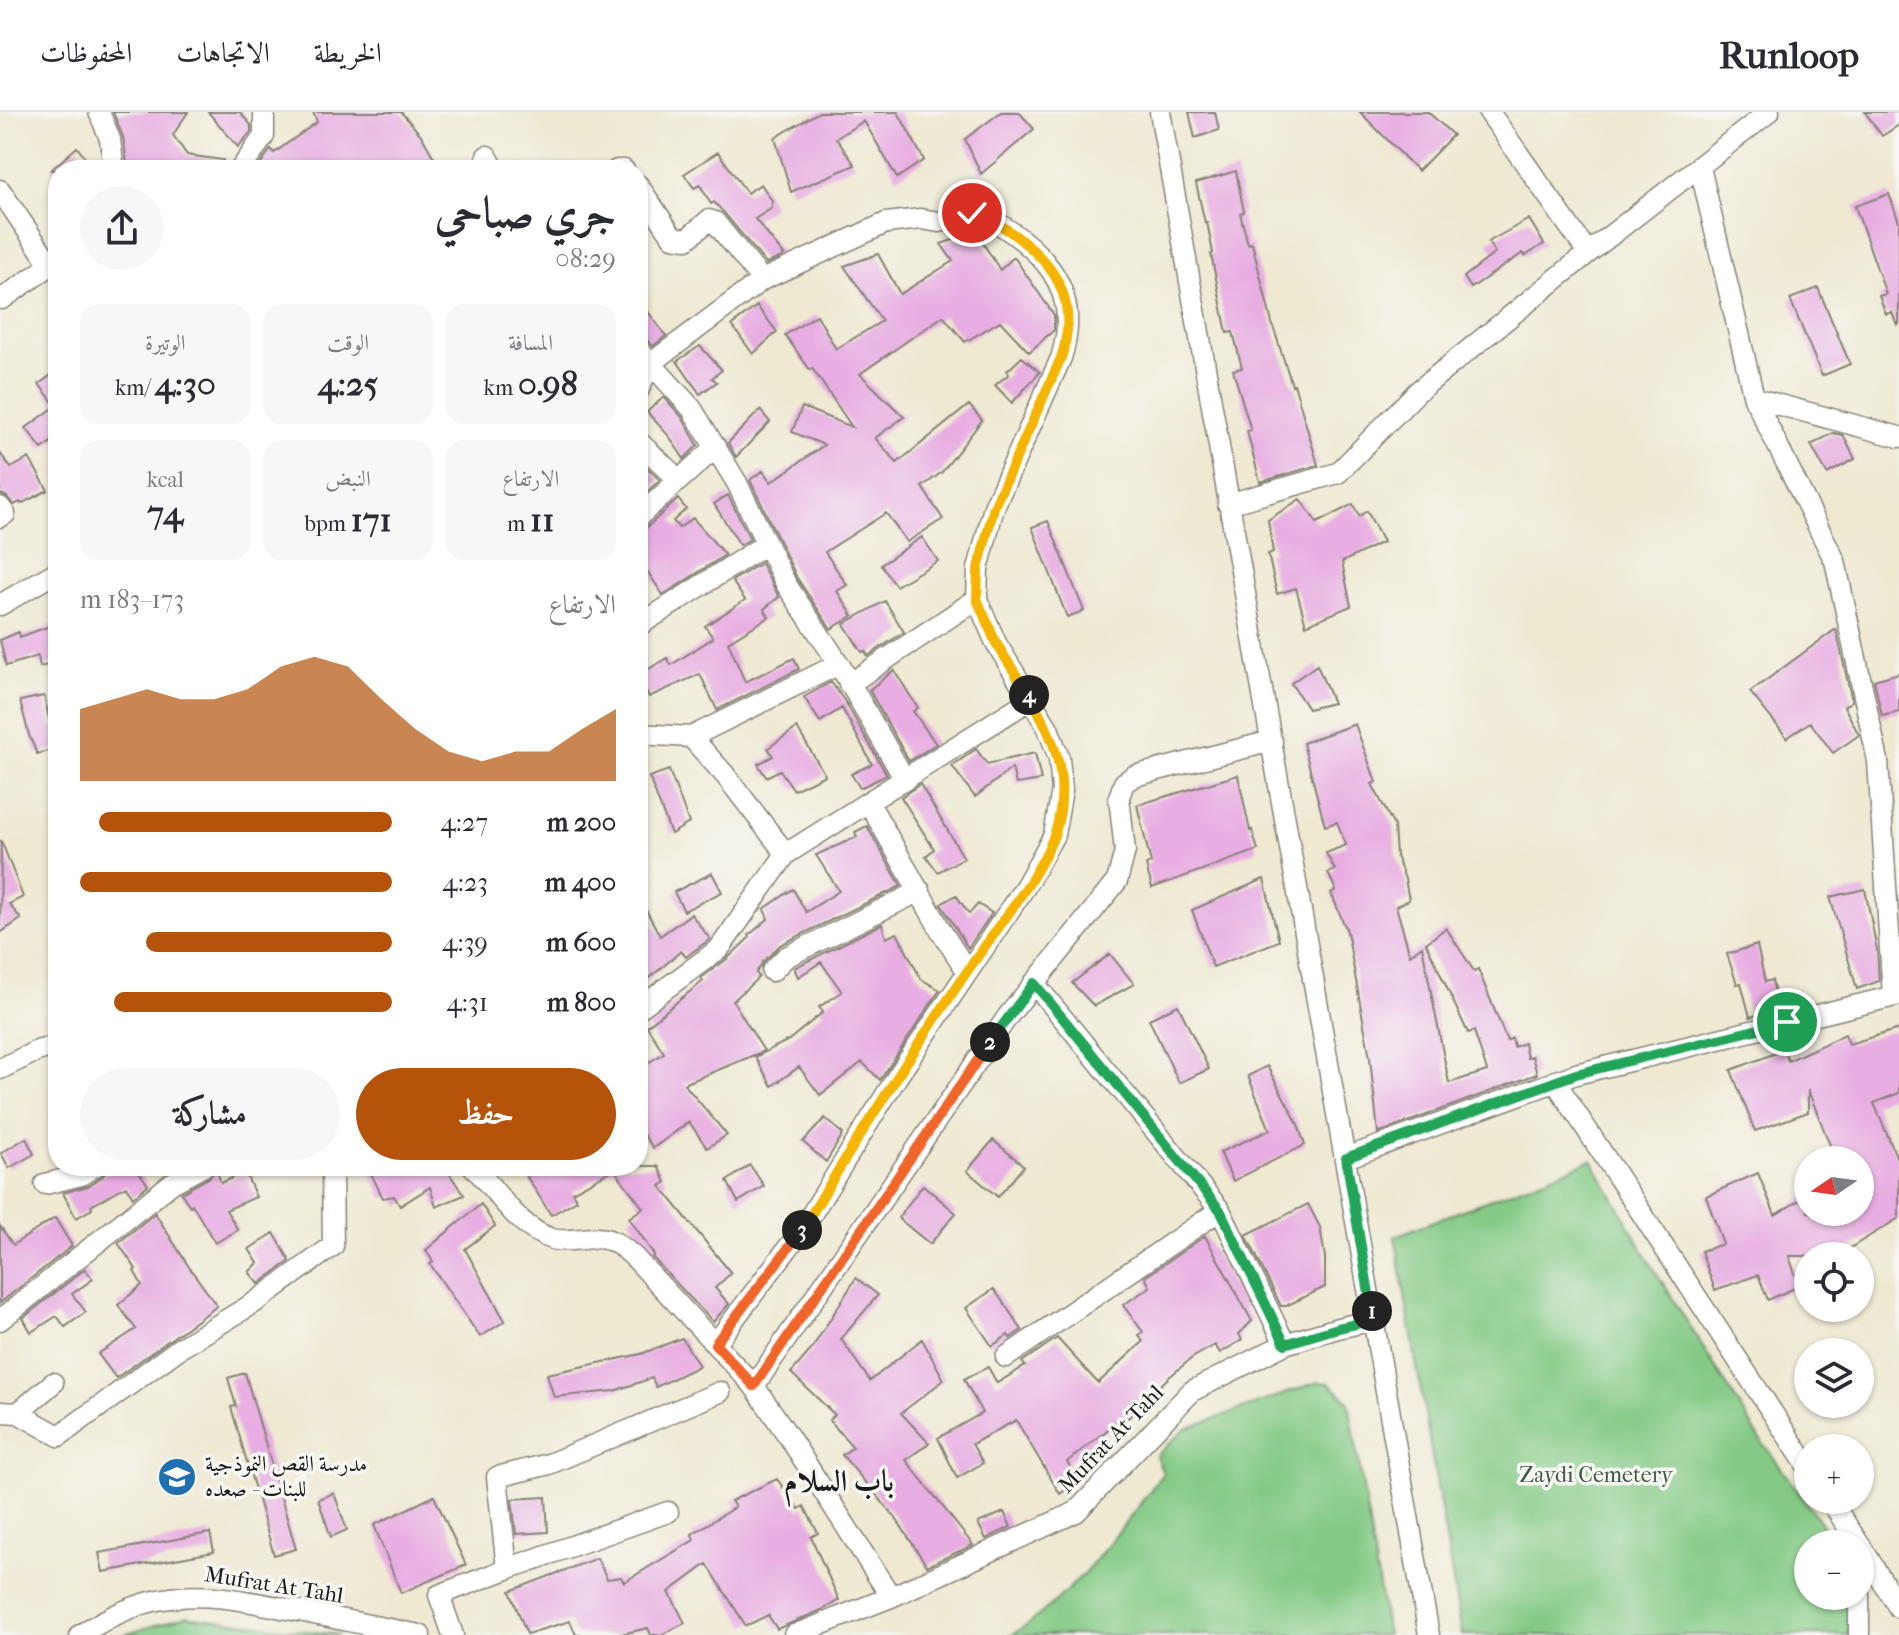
<!DOCTYPE html>
<html lang="ar">
<meta charset="utf-8">
<style>
body{margin:0;font-family:"IM FELL French Canon",Amiri,serif;background:#f7f7f7;color:#2b2b33;direction:rtl;height:100vh;display:flex;flex-direction:column;font-size:30px;white-space:nowrap}
*{box-sizing:border-box;margin:0}
p{font-size:26px;color:#7c7c81}
.icon{flex:none;width:44px;height:44px;fill:none;stroke:currentColor;stroke-width:2;stroke-linecap:round;stroke-linejoin:round}
.map{position:relative;flex:1;overflow:hidden;direction:ltr}
.details{position:absolute;left:48px;top:48px;width:600px;height:1016px;display:flex;flex-direction:column;background:#fff;border-radius:32px;box-shadow:0 2px 6px #0004;direction:rtl}
.details>*{flex:none}
.needle{width:52px;rotate:257deg}
.tools{position:absolute;left:1794px;top:1034px;display:grid;gap:16px}
.tools a{display:grid;place-items:center;width:80px;height:80px;border-radius:50%;background:#fff;box-shadow:0 2px 6px #0004;font-size:40px}
.pin{position:absolute;display:grid;place-items:center;width:68px;height:68px;color:#fff;margin:-34px;border:4px solid #fff;border-radius:50%;box-shadow:0 2px 8px #0007}
.km{position:absolute;width:40px;height:40px;margin:-20px;border-radius:50%;background:#222;color:#fff;font-size:22px;line-height:40px;text-align:center}
.round{display:grid;place-items:center;flex:none;width:84px;height:84px;border-radius:42px;background:#f7f7f7}
.overview{display:flex;align-items:center;justify-content:space-between;height:136px;padding:0 32px}
h1{font-size:44px;font-weight:700;line-height:60px}
.figures{display:grid;grid-template-columns:repeat(3,1fr);gap:12px;height:136px;padding:8px 32px}
.figures div{display:grid;align-content:center;border-radius:20px;background:#f7f7f7;text-align:center}
.figures b{font-size:34px;font-weight:700}
.figures small{font-size:22px;font-weight:400}
.figures p{font-size:22px}
.chart{height:224px;padding:16px 32px}
.chart p{display:flex;justify-content:space-between}
.chart svg{width:100%;height:144px;margin-top:8px;fill:#b45309;opacity:.7}
.action{display:flex;gap:16px;margin-top:auto;padding:16px 32px}
.action a{flex:1;height:92px;border-radius:48px;background:#b45309;color:#fff;font-size:32px;font-weight:700;line-height:92px;text-align:center}
.action a+a{background:#f7f7f7;color:#2b2b33}
ul{padding:0 32px;list-style:none;font-size:26px}
li{display:grid;grid-template-columns:128px 96px 1fr;align-items:center;height:60px}
li i{height:20px;border-radius:10px;background:#b45309}
header{display:flex;align-items:center;gap:48px;box-sizing:border-box;height:112px;padding:0 40px;background:#fff;border-bottom:2px solid #e1e1e2}
header strong{font-size:38px}
nav{display:flex;gap:44px;margin-inline-start:auto;font-size:28px}
.map>svg:first-child{display:block}
.green{fill:#84ca85;stroke:#507350;stroke-width:2}
.building{fill:#e8ade2}
.lines{fill:none;stroke-linecap:round;stroke-linejoin:round}
.minor-casing{stroke:#868277;stroke-width:23}
.minor{stroke:#fff;stroke-width:20}
.split-1-casing{stroke:#fff;stroke-width:16}
.split-2-casing{stroke:#fff;stroke-width:16}
.split-3-casing{stroke:#fff;stroke-width:16}
.split-4-casing{stroke:#fff;stroke-width:16}
.split-5-casing{stroke:#fff;stroke-width:16}
.split-1{stroke:#22a559;stroke-width:10}
.split-2{stroke:#22a559;stroke-width:10}
.split-3{stroke:#f0652b;stroke-width:10}
.split-4{stroke:#f5b400;stroke-width:10}
.split-5{stroke:#f5b400;stroke-width:10}
.labels{text-anchor:middle;dominant-baseline:central;stroke-width:7;stroke-linejoin:round;paint-order:stroke}
.street-label{font-size:22px;fill:#1c1c1c;stroke:#f6f6f2}
.poi-label{font-size:22px;fill:#1c1c1c;stroke:#f6f6f2;text-anchor:start}
.park-label{font-size:22px;fill:#405941;stroke:#f6f6f2}
.district-label{font-size:30px;font-weight:bold;fill:#1c1c1c;stroke:#f6f6f2}
</style>
<header>
<strong>Runloop</strong>
<nav><a>الخريطة</a><a>الاتجاهات</a><a>المحفوظات</a></nav>
</header>
<div class="map">
<svg width="1899" height="1523" viewBox="0 0 1899 1523">
<rect width="100%" height="100%" fill="#f6f6f2"/>
<filter id="ink" filterUnits="userSpaceOnUse"><feTurbulence type="fractalNoise" baseFrequency=".0125" numOctaves="2"/><feDisplacementMap in="SourceGraphic" scale="16" xChannelSelector="R" yChannelSelector="G"/><feConvolveMatrix kernelMatrix="1 2 1 2 8 2 1 2 1" color-interpolation-filters="sRGB"/></filter>
<filter id="wash" filterUnits="userSpaceOnUse"><feTurbulence type="fractalNoise" baseFrequency=".006" numOctaves="4" result="noise"/><feDisplacementMap in="SourceGraphic" scale="32" xChannelSelector="R" yChannelSelector="G"/><feGaussianBlur stdDeviation="1.8" result="paint"/><feColorMatrix in="noise" values="0 0 0 0 0 0 0 0 0 0 0 0 0 0 0 0 0 1.4 0 .05"/><feComposite in="paint" operator="in"/></filter>
<g filter="url(#wash)">
<rect width="100%" height="100%" fill="#efe9d2"/>
<path class="green" d="M1592,1048L1648,1147L1762,1330L1836,1432H1808V1484H1850L1849,1523H1462L1395,1124Z
M1318,1270L1329,1271L1349,1290L1387,1523H1012C1075,1482 1119,1421 1163,1361L1156,1344L1185,1317Z
M186,1504L339,1523H123Z"/>
<g id="blocks">
<path class="building" d="M113,0H188L173,23L187,43L223,48V58H128L123,25Z
M208,0H240L251,13V20L238,35Z
M313,0H401L421,23L441,58H256L271,37L274,41L317,10Z
M819,0H898L924,48L897,66L864,9L836,26L855,53L791,80L775,26Z
M1001,0H1019L1034,17L981,62L965,27Z
M1189,0H1215L1219,18L1195,26Z
M1360,0H1428L1453,23L1418,59Z
M1865,0H1899V13L1882,24Z
M77,35L94,58H51Z
M718,40L747,81L761,72L772,89V96L755,107L784,143L782,145L766,152L725,102L714,90L711,92L700,73L694,76L684,62Z
M1236,59L1244,100L1240,101L1248,132L1252,131L1272,211L1292,273L1294,272L1318,353L1260,370L1247,319L1251,318L1233,258L1242,256L1233,220L1227,221L1211,142L1213,141L1207,110L1205,111L1196,71Z
M1889,82L1899,110V212L1897,213L1892,200L1886,202L1879,184L1886,182L1855,94Z
M1529,107L1544,132L1525,144L1523,141L1471,176L1464,165L1495,141L1488,130Z
M976,120L1000,158L1014,145L1054,203V218L1029,240L1000,209L965,230L943,204L860,262L904,305L875,326L897,351L969,293L982,308L942,360L922,375L943,407L907,430L886,401L825,440L847,473L837,479L853,504L831,517L797,466L750,368L763,359L771,370L824,333L792,320L802,295L852,315L812,256L810,258L785,223L817,203L836,237L882,209L844,154L878,142L900,182L953,149L941,132Z
M1818,176L1850,252L1822,264L1790,187Z
M638,186L666,224L653,234L643,225L638,224Z
M757,194L777,220L753,242L732,213Z
M700,234L722,258L712,266L717,270L700,282L677,249Z
M1022,245L1040,260L1012,291L995,273L1009,262L1007,259Z
M58,258V325L42,337L26,316L56,294L39,272Z
M664,285L682,305L698,333L684,347L669,324L647,300Z
M760,298L770,310L736,345L728,331Z
M1833,321L1843,323L1855,347L1827,362L1811,333Z
M0,341L11,356L29,346L48,378L21,392L20,390L14,393L6,384L0,382Z
M638,347L660,368L638,388Z
M728,383L750,427L740,433L714,392Z
M678,387L686,397L673,409L679,416L693,406L725,443L663,483L638,445V418L647,415Z
M1300,387L1317,411L1353,392L1359,404L1367,399L1383,430L1342,450L1351,494L1306,513L1296,476L1277,482L1268,442L1273,440L1268,408Z
M1048,409L1084,499L1067,505L1032,415Z
M922,425L938,449L896,474L881,453Z
M761,451L779,485L764,497L769,505L728,530L745,570L794,546L799,557L717,598L700,562L649,585L639,563L667,546L671,553L713,526L705,514L745,488L732,469Z
M885,489L904,520L868,544L865,539L862,540L844,512Z
M58,511V550L40,555L38,544L6,554L0,528L19,520L20,525Z
M1836,517L1852,589L1844,594L1859,623L1833,641L1810,610L1787,626L1750,580Z
M1317,553L1333,591L1308,597L1291,571Z
M894,558L918,596L913,599L936,632L909,649L869,578Z
M1899,561V600L1882,604L1874,568Z
M831,570L846,591L887,663L860,676L851,662L872,652L842,596L820,610L804,585Z
M44,584L51,615L58,614V636L37,642L29,623L20,589Z
M1355,612L1376,670L1372,672L1394,714L1396,744L1405,767L1409,788L1396,794L1410,843L1422,834L1449,971L1487,959L1474,919L1468,921L1426,831L1446,816L1474,859L1478,857L1507,929L1512,926L1514,935L1524,931L1527,946L1532,944L1537,962L1378,1021L1370,946L1347,819L1331,781L1336,778L1328,761L1335,758L1326,741L1346,733L1337,710L1325,714L1303,631Z
M797,616L825,663L794,678L780,658L766,665L758,652L773,644L768,636Z
M976,637L987,652L1035,641L1041,668L1016,672L1012,656L975,685L952,654Z
M669,658L689,711L671,722L649,665Z
M1238,663L1250,719L1252,718L1258,738L1152,776L1146,753L1151,751L1137,693Z
M920,672L964,746L938,760L926,744L934,737L901,685Z
M867,714L901,774L780,833L763,850L756,861L759,865L733,889L764,939L684,972L727,1023L707,1036L689,1010L653,1036L638,1015V957L664,941L647,914L703,869L701,866L727,847L750,825L749,823L768,807L764,797L793,777L806,800L839,779L816,743L857,725L855,720Z
M1,728L23,785L9,792L21,807L0,821Z
M712,761L722,780L684,799L674,780Z
M1264,767L1279,829L1213,855L1192,798Z
M1865,777L1877,838L1879,869L1857,877L1830,785Z
M638,783L660,824L691,802L710,827L686,845L681,839L638,876Z
M956,783L969,802L978,792L992,801L968,836L941,792Z
M882,812L886,826L897,821L921,867L940,878L880,968L862,950L820,983L799,955L772,974L755,945L789,928L823,900L819,895L842,880L821,850L798,865L794,856Z
M1757,833L1765,870L1772,868L1779,898L1750,905L1741,871L1737,872L1727,842Z
M1110,842L1134,872L1094,894L1072,871Z
M1178,893L1209,957L1179,971L1149,907Z
M1899,917V981L1874,991L1899,1051V1106L1837,1144H1789L1799,1174L1768,1188L1758,1163L1715,1178L1701,1139L1723,1132L1706,1084L1758,1061L1775,1103L1808,1083V1100H1860V1048H1836L1808,978V1000L1755,1019L1731,958L1784,938L1788,949L1845,922L1849,932Z
M1267,954L1297,1010L1305,1033L1233,1069L1220,1040L1270,1018L1248,964Z
M825,1006L843,1022L826,1050L803,1030Z
M26,1026L34,1042L9,1056L1,1041Z
M993,1028L1024,1054L998,1085L967,1059Z
M750,1053L764,1074L738,1090L727,1069Z
M108,1054H135L148,1073L133,1085L126,1074L91,1094L92,1097L76,1106L63,1081L88,1074L103,1064Z
M367,1054H444L464,1083L436,1095L430,1075L400,1094L394,1084L383,1086Z
M520,1054H658L666,1070L660,1074L731,1161L715,1176L729,1192L713,1210L652,1145L654,1143L629,1106L643,1096L614,1057L572,1080L577,1088L551,1103Z
M216,1056L221,1071L245,1060L256,1085L226,1098L238,1118L215,1131L192,1092L190,1094L181,1081L210,1065Z
M923,1073L956,1101L930,1132L898,1106Z
M481,1092L495,1114L465,1137L505,1209L480,1225L430,1152L433,1150L426,1138Z
M1308,1092L1320,1115L1325,1145V1175L1286,1194H1281L1246,1123Z
M155,1101L189,1155L217,1194L116,1266L98,1242L136,1217L118,1193L142,1173L134,1159L136,1157L118,1131Z
M55,1106L72,1134L0,1191V1114L13,1133Z
M274,1121L290,1149L259,1172L249,1160L258,1151L249,1137Z
M1205,1124L1252,1209L1239,1222L1242,1228L1220,1241L1215,1233L1192,1246L1168,1266L1128,1306L1126,1303L1067,1350L1079,1368L1060,1382L1016,1308L972,1332L983,1351L957,1366L938,1326L982,1301L964,1267L988,1255L997,1271L1025,1254L1022,1250L1057,1226L1098,1271L1143,1230L1139,1223L1143,1220L1123,1193L1150,1175L1145,1165Z
M85,1157L93,1167L72,1182L86,1200L65,1215L57,1204L31,1220L23,1206Z
M856,1166L878,1183L841,1227L870,1269L922,1227L944,1268L901,1301L929,1331L906,1348L973,1433L927,1454L895,1405L842,1343L853,1335L829,1308L835,1303L791,1261L811,1238Z
M994,1177L1022,1218L1010,1226L1008,1223L992,1234L966,1196Z
M682,1226L699,1254L656,1275L652,1266L614,1279L554,1285L547,1262L641,1242Z
M245,1261L296,1437L274,1443L231,1295L236,1294L228,1266Z
M777,1367L799,1397L804,1394L818,1421L811,1425L839,1488L824,1497L777,1517L768,1503L746,1514L707,1452L669,1480L685,1511L661,1523H651L648,1516L617,1523H576L570,1509L527,1522L510,1479L597,1446L607,1467L621,1465L624,1470L694,1428L692,1422L735,1395L731,1389Z
M334,1381L347,1418L331,1425L318,1387Z
M434,1384L466,1453L401,1481L374,1413Z
M546,1385L548,1420L516,1422L512,1387Z
M1004,1400L1011,1415L986,1427L978,1411Z
M210,1421L214,1440L103,1460L99,1441Z"/>
</g>
</g>
<g filter="url(#ink)">
<use href="#blocks" fill-opacity="0" stroke="#868277" stroke-width="2"/>
<g class="lines">
<g class="minor-casing">
<path id="minor" d="M99,0L110,27L114,58
M1160,0L1429,1523
M1489,0L1588,141
M487,44L495,58
M1700,55L1754,286L1835,449L1878,649L1893,884
M240,58L264,24V0
M617,58H624
M638,73L673,125L687,127L709,108L715,110L762,168
M0,78L50,152
M2,187L58,148
M638,237L692,297L737,371L786,472L839,552
M638,279L650,252L762,168L886,111L921,107L939,110L981,101C1040,134 1084,175 1061,246L994,395L978,457L977,487L996,531L1048,616L1059,646L1062,678L1054,723L1025,775L897,965L801,1119L715,1232
M1754,286L1899,325
M638,329L679,368
M1228,392L1338,361L1417,280L1588,141L1769,0
M0,395L5,402L0,405
M638,405L716,335
M0,493L58,459
M638,514L766,432
M849,572L977,487
M638,622L691,625L725,663L786,742
M691,625L839,552L905,668
M869,691L943,822L967,859
M772,859L786,845L920,779
M1034,871L1220,1098L1285,1232
M638,897L719,837L786,742L1031,587
M0,957L37,939L58,933
M1555,969L1808,1355
M1346,1046L1576,962L1899,883
M473,1054C496,1078 519,1117 552,1127C570,1132 592,1122 609,1128C619,1131 627,1139 635,1146L754,1274L791,1328L891,1485
M45,1072L81,1063L95,1054
M0,1208L172,1071L204,1054
M1006,1245L1220,1098
M754,1274L1008,904L1117,769L1125,739L1119,685L1124,671L1134,664L1272,629
M0,1300L18,1301L53,1271
M18,1301L59,1324L180,1236L254,1191L333,1134L332,1054
M1830,1388L1859,1432
M1860,1433L1899,1496
M507,1457L668,1400
M80,1523C106,1506 133,1492 164,1487C206,1479 251,1490 293,1498C335,1506 377,1515 420,1523
M453,1523L439,1483L507,1457L497,1365L549,1352L720,1280
M794,1523L891,1485L1076,1400L1192,1279L1285,1232L1338,1216L1374,1208
M1859,1523V1484"/>
</g>
<use href="#minor" class="minor"/>
</g>
</g>
<g class="lines" filter="url(#ink)">
<g class="split-1-casing">
<path id="split-1" d="M1372,1199L1346,1046L1576,962L1787,910"/>
</g>
<g class="split-2-casing">
<path id="split-2" d="M990,930L1034,871L1220,1098L1285,1232L1338,1216L1374,1208L1372,1199"/>
</g>
<g class="split-3-casing">
<path id="split-3" d="M802,1118L715,1232L754,1274L990,930"/>
</g>
<g class="split-4-casing">
<path id="split-4" d="M802,1118C854,1031 909,945 966,861C993,821 1048,755 1058,710C1069,662 1053,623 1029,583"/>
</g>
<g class="split-5-casing">
<path id="split-5" d="M972,101H981C1039,135 1085,174 1061,246L994,395L978,457L977,487L996,531L1029,583"/>
</g>
<use href="#split-1" class="split-1"/>
<use href="#split-2" class="split-2"/>
<use href="#split-3" class="split-3"/>
<use href="#split-4" class="split-4"/>
<use href="#split-5" class="split-5"/>
</g>
<defs>
<g id="school-disc" transform="scale(2)"><circle r="9.5" fill="#1f6fb2" stroke="#f6f6f2"/><path d="M0-5L7-2L0 1L-7-2ZM-4 1L0 2.5L4 1V4Q0 6-4 4Z" fill="#fff"/></g>
</defs>
<g fill-rule="evenodd">
<use href="#school-disc" x="177" y="1365"/>
</g>
<g class="labels">
<g class="street-label">
<text transform="translate(1111 1327) rotate(-46)">Mufrat At Tahl</text>
<text transform="translate(274 1473) rotate(9)">Mufrat At Tahl</text>
</g>
<g class="poi-label">
<text x="205" y="1352">مدرسة القِص النموذجية<tspan x="205" dy="25">للبنات - صعده</tspan></text>
</g>
<g class="park-label">
<text x="1596" y="1363">Zaydi Cemetery</text>
</g>
<g class="district-label">
<text x="839" y="1369">باب السلام</text>
</g>
</g>
</svg>
<div class="tools">
<a><svg class="needle" viewBox="-14 -14 28 28"><path d="M0-13l5 13h-10z" fill="#e53935"/><path d="M0 13l5-13h-10z" fill="#7c7c81"/></svg></a>
<a><svg class="icon" aria-label="locate" viewBox="0 0 24 24"><circle cx="12" cy="12" r="6"/><path d="M12 2v4M12 18v4M2 12h4M18 12h4"/></svg></a>
<a><svg class="icon" aria-label="layers" viewBox="0 0 24 24"><path d="M12 4l9 5-9 5-9-5zM3 14l9 5 9-5"/></svg></a>
<a>+</a>
<a>−</a>
</div>
<div class="pin" style="left:1787px;top:910px;background:#1e9e55"><svg class="icon" aria-label="arrive" viewBox="0 0 24 24"><path d="M6 21V4h12l-3 4 3 4H6"/></svg></div>
<div class="pin" style="left:972px;top:101px;background:#d93025"><svg class="icon" aria-label="check" viewBox="0 0 24 24"><path d="M5 12l5 5 9-10"/></svg></div>
<b class="km" style="left:1372px;top:1199px">1</b>
<b class="km" style="left:990px;top:930px">2</b>
<b class="km" style="left:802px;top:1118px">3</b>
<b class="km" style="left:1029px;top:583px">4</b>
<section class="details">
<div class="overview"><div><h1>جري صباحي</h1><p>08:29</p></div><a class="round"><svg class="icon" aria-label="share" viewBox="0 0 24 24"><path d="M12 15V3M7 8l5-5 5 5M5 13v7h14v-7"/></svg></a></div>
<div class="figures">
<div><p>المسافة</p><b>0.98<small> km</small></b></div>
<div><p>الوقت</p><b>4:25</b></div>
<div><p>الوتيرة</p><b>4:30<small> /km</small></b></div>
</div>
<div class="figures">
<div><p>الارتفاع</p><b>11<small> m</small></b></div>
<div><p>النبض</p><b>171<small> bpm</small></b></div>
<div><p>kcal</p><b>74</b></div>
</div>
<div class="chart"><p><span>الارتفاع</span>173–183 m</p>
<svg viewBox="0 0 160 44" preserveAspectRatio="none"><path d="M0 44V22L10 19L20 16L30 19L40 19L50 16L60 9L70 6L80 9L90 19L100 28L110 35L120 38L130 35L140 35L150 28L160 22V44z"/></svg>
</div>
<ul>
<li><b>200 m</b>4:27<i style="width:94%"></i></li>
<li><b>400 m</b>4:23<i style="width:100%"></i></li>
<li><b>600 m</b>4:39<i style="width:79%"></i></li>
<li><b>800 m</b>4:31<i style="width:89%"></i></li>
</ul>
<div class="action"><a>حفظ</a><a>مشاركة</a></div>
</section>
</div>
